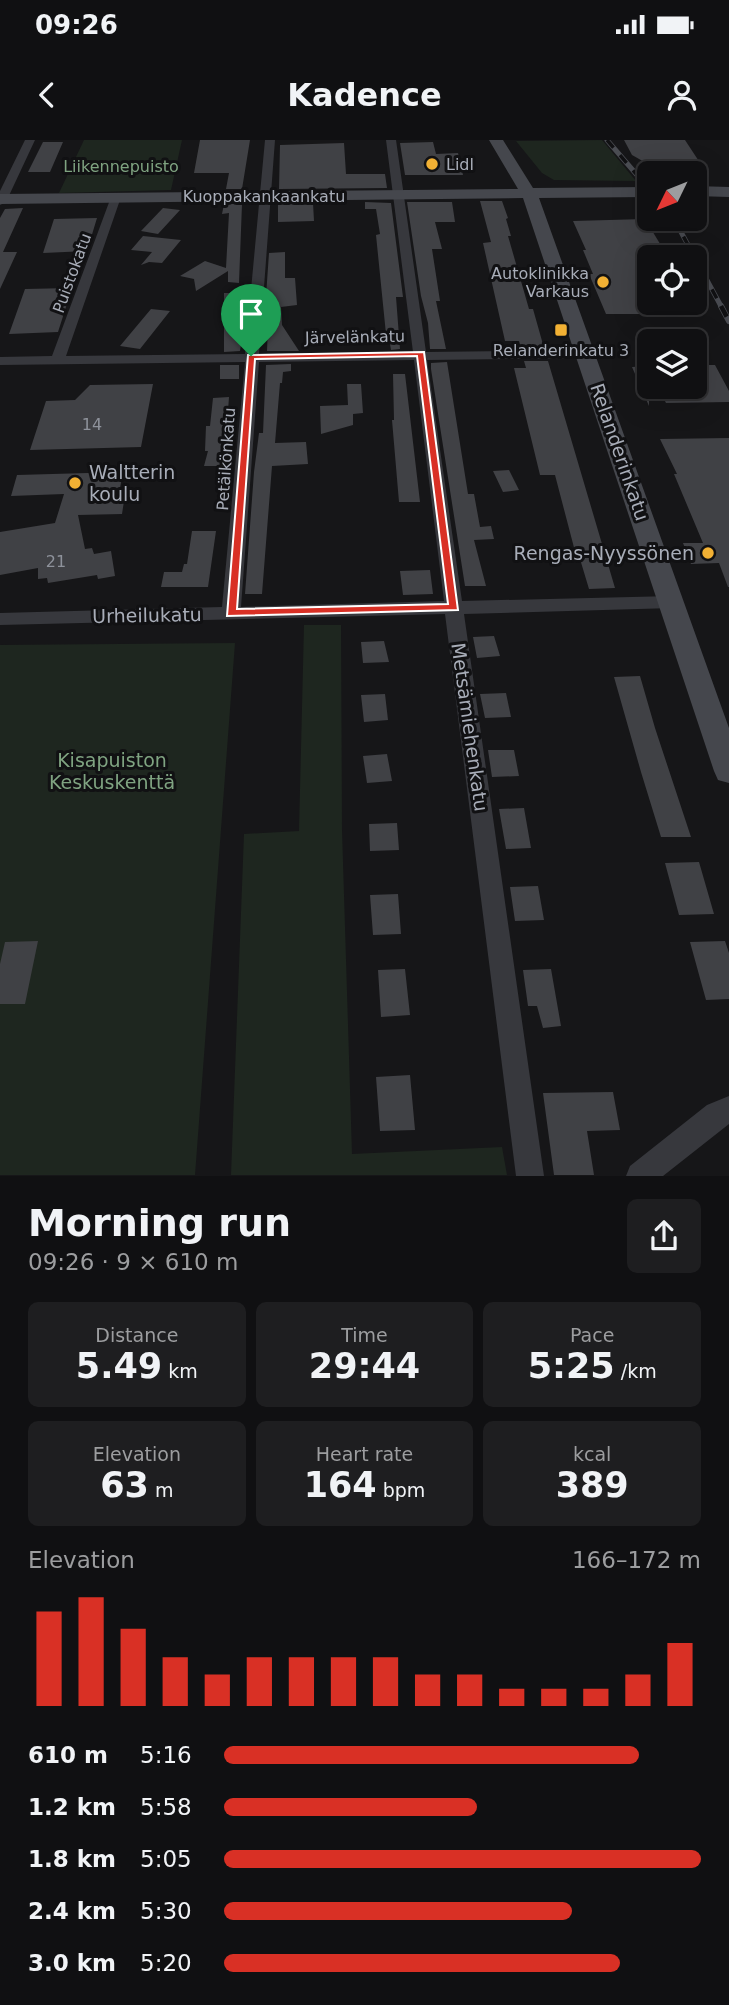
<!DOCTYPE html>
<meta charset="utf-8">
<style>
body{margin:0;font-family:"DejaVu Sans",sans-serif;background:#1e1e20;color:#f1f3f6;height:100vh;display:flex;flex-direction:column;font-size:26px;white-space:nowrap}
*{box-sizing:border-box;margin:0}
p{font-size:23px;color:#9c9d9f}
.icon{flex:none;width:38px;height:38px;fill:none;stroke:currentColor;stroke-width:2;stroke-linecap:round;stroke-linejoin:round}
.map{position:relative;height:1036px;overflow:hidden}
.side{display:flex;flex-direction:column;background:#101012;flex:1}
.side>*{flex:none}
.needle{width:46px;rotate:227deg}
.controls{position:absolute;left:637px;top:21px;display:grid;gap:14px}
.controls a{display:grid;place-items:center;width:70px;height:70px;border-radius:10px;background:#101012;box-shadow:0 7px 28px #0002,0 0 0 2px #303032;font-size:35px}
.pin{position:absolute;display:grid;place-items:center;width:60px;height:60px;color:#fff;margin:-72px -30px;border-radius:50% 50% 50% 0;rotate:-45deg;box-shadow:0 0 7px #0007}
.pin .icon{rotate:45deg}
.round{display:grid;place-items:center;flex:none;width:74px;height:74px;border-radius:10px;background:#1e1e20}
.summary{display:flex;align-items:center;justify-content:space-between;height:119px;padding:0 28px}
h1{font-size:38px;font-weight:600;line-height:52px}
.stats{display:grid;grid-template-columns:repeat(3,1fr);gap:10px;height:119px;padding:7px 28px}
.stats div{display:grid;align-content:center;border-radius:10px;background:#1e1e20;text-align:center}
.stats b{font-size:35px;font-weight:600}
.stats small{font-size:19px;font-weight:400}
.stats p{font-size:19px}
.chart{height:196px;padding:14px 28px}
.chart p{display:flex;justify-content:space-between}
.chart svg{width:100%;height:126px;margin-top:7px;stroke:#d93025;stroke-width:6}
ul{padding:0 28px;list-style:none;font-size:23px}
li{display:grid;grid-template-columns:112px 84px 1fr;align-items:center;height:52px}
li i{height:18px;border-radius:9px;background:#d93025}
.status{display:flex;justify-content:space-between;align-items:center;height:49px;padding:0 35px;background:#101012;direction:ltr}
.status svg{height:19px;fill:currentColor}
header{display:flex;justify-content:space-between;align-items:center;height:91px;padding:0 28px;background:#101012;font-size:32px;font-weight:600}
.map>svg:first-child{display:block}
.green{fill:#1e261f}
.building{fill:#404145}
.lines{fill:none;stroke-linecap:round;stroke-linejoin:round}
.street{fill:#37383d;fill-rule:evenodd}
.secondary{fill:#45474d;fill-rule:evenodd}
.rail-far1-casing{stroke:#4a4c52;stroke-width:5}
.rail-casing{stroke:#4a4c52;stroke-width:6}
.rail-far1{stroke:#111113;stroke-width:3.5;stroke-dasharray:10;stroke-linecap:butt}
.rail{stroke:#111113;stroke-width:4.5;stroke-dasharray:12;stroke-linecap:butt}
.route{fill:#d93025;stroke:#fff;stroke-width:2;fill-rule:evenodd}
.poi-dot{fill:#f2b134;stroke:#111113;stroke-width:2.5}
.labels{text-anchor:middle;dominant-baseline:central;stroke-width:6;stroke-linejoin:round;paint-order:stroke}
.far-poi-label{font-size:16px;fill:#a8adb8;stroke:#111113;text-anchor:start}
.far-park-label{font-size:16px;fill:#7fa381;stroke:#111113}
.far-street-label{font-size:16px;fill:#a8adb8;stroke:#111113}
.number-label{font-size:16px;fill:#8e929b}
.street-label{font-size:19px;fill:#a8adb8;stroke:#111113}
.poi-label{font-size:19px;fill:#a8adb8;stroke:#111113;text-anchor:start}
.park-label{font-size:19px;fill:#7fa381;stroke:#111113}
</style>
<div class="status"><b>09:26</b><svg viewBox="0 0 49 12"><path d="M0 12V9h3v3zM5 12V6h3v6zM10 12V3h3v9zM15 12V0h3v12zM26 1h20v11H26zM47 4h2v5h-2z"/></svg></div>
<header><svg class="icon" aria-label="back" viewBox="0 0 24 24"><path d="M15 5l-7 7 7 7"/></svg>Kadence<svg class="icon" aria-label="person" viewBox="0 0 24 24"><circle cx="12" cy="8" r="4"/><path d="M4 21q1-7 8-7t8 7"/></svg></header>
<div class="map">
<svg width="729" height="1036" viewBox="0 0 729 1036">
<rect width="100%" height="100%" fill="#161618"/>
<path class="green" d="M84,0H182L171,50L59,53Z
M602,0L636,41L554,40L542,33L516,1Z
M304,485H341L342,690L352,1014L502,1007L507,1035H231L244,694L299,691Z
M235,503L195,1035H0V505Z"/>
<path class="building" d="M200,0H250L242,49H226L229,33H194Z
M624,0H685L706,32H662L632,15Z
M43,2H63L50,32H28Z
M433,2L436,14L458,13L463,35H405L400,3Z
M344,3L346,34H385L387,48L279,49L280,5Z
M480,61H502L508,78L506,79L511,96H508L529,169H533L544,208H521L519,201H505L483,103L491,102Z
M365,62L391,63L403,157H396L400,209L391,210L390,204H387L376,95L380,94L376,69H365Z
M407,62H452L455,82H435L442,109H432L440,161H436L446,209H430L428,183L421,156Z
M278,63H313L314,81L278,82Z
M224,64H242L239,143L228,142V131L196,151L194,139L180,136L205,121L226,128L229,73L222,74Z
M23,68L3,112H17L0,149V78L5,69Z
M163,68L180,70L158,94L141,91Z
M97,78L87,111L43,113L54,79Z
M645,79L668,117H649V174H606L589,134H593L583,110H586L573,81Z
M143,96L181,100L162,123L149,122L141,125L152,112L131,110Z
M285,112V138H295L297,165L281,167L282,185L299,211H267L268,185H264L269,113Z
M72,148L58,192L9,194L25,149Z
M224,153H237V198H242L240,211L224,212Z
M151,169L170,171L140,209L120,206Z
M524,221H548L615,448L589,449L580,419H577L555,335H540L514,228H526Z
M447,222L468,354H474L480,387L491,386L494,399L474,400L486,446H465L431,229V223Z
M291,224V231L283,232L282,243H280L275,303L306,302L308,324L272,326L262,454H245L254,332L259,293H263L266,225Z
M220,225H239V239H220Z
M695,225H715L729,251V262L666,263L658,247H695Z
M649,226V266L632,227Z
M393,234H405L420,362H399L392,280H394Z
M153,244L141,307L30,310L46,261L75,260L90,245Z
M347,244H361L363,273L353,274V285L321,294L320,266L348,265Z
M229,257L224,326H204L208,311H205L206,286H210L213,258Z
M729,298V447H728L719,423L691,424L683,403H703L674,334H677L660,299Z
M509,330L519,350L503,352L493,331Z
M123,332L120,348H126L122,374L78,375L85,409L92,408L94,414L111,411L115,436L98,439L97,435L48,443L47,438L38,439V428L0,435V392L55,383L64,354L11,356L17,335Z
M192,391H216L208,447H161L164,432H182L184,424H187Z
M430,430L433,454L403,455L400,431Z
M494,496L500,516L477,518L473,497Z
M384,501L389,522L363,523L361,502Z
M640,536L655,588L691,697H661L641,632L614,537Z
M506,553L511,577L485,578L480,554Z
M385,554L388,580L364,582L361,555Z
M488,610H514L519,636L492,637Z
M387,614L392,641L367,643L363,616Z
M524,668L531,708L506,709L499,669Z
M397,683L399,710L370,711L369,684Z
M699,722L714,774L679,775L665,723Z
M538,746L544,780L515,781L510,747Z
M398,754L401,794L373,795L370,755Z
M38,801L25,864H0V824L5,802Z
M725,801L729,813V859L706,860L690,802Z
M405,829L410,875L381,877L378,830Z
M551,829L561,886L543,888L537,866H528L523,830Z
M410,935L415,990L380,991L376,937Z
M613,952L620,990L587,991L594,1035H554L543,953Z"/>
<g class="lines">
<path class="street" d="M25,0H35L6,62L0,65V51Z
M265,0H275L259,214L413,212L386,0H396L426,212L585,210L592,214L585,218L427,220L462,461L673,456L679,458L682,462L679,466L673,468L464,474L544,1036H516L445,474L0,485V473L222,467L245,222L0,225V217L52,216L111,57L116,54L121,57L66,216L245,214ZM414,220L444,461L241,467L259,222Z
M729,956V984L663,1036H626L630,1026L707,965Z"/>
<path class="secondary" d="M489,0H503L533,48L649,47V57L539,58L729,588V643L718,640L714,631L523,58L0,64V54L518,49Z
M695,46L729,47V57L695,56Z"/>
<g class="rail-far1-casing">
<path id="rail-far1" d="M607,0L649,49
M674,79L722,168"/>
</g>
<g class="rail-casing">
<path id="rail" d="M721,166L729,181"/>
</g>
<use href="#rail-far1" class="rail-far1"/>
<use href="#rail" class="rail"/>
</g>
<path class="route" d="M424,212L458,470L227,476L248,215ZM417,216L448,464L237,469L255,219Z"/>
<g class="poi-dot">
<circle cx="432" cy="24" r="7"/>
<circle cx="603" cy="142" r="7"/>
<rect x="554" y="183" width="14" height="14" rx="3.5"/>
<circle cx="75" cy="343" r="7"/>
<circle cx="708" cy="413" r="7"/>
</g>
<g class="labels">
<g class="far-poi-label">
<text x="446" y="24">Lidl</text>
<text x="589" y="133" text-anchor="end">Autoklinikka<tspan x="589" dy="18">Varkaus</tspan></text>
<text x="561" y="210" text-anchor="middle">Relanderinkatu 3</text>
</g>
<g class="far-park-label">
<text x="121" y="26">Liikennepuisto</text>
</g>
<g class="far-street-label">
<text x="264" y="56">Kuoppakankaankatu</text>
<text transform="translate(72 133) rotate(-70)">Puistokatu</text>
<text transform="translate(355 197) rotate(-1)">Järvelänkatu</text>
<text transform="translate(226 319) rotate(-86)">Petäikönkatu</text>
</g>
<g class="number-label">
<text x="92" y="284">14</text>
<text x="56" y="421">21</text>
</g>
<g class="street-label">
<text transform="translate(620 312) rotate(71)">Relanderinkatu</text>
<text transform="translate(147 475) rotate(-1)">Urheilukatu</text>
<text transform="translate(470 587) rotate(82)">Metsämiehenkatu</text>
</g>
<g class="poi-label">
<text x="89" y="332">Waltterin<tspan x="89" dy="22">koulu</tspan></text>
<text x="694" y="413" text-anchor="end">Rengas-Nyyssönen</text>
</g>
<g class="park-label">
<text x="112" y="620">Kisapuiston<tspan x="112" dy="22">Keskuskenttä</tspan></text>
</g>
</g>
</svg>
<div class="controls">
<a><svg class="needle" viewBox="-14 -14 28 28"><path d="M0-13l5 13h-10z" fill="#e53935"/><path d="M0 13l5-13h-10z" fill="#9c9d9f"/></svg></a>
<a><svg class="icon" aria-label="locate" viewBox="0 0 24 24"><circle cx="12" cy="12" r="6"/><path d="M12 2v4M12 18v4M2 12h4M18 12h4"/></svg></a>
<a><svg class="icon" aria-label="layers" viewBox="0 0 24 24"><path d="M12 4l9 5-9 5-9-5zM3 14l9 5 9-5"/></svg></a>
</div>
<div class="pin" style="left:251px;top:216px;background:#1e9e55"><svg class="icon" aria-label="arrive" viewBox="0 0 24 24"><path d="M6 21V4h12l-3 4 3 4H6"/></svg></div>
</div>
<section class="side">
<div class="summary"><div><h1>Morning run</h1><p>09:26 · 9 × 610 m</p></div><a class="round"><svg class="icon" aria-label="share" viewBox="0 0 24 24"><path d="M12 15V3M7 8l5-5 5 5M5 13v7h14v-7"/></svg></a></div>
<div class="stats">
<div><p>Distance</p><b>5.49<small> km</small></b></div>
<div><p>Time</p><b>29:44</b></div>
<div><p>Pace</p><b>5:25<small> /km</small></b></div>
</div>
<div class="stats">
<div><p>Elevation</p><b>63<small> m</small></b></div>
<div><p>Heart rate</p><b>164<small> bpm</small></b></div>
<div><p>kcal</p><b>389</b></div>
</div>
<div class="chart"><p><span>Elevation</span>166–172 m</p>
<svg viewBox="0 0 160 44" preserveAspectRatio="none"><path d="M5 44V11M15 44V6M25 44V17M35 44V27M45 44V33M55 44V27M65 44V27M75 44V27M85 44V27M95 44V33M105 44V33M115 44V38M125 44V38M135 44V38M145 44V33M155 44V22"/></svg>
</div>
<ul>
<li><b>610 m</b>5:16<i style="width:87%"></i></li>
<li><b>1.2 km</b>5:58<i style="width:53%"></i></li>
<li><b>1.8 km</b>5:05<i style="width:100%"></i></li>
<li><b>2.4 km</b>5:30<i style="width:73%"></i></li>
<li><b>3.0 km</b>5:20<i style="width:83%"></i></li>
</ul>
</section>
